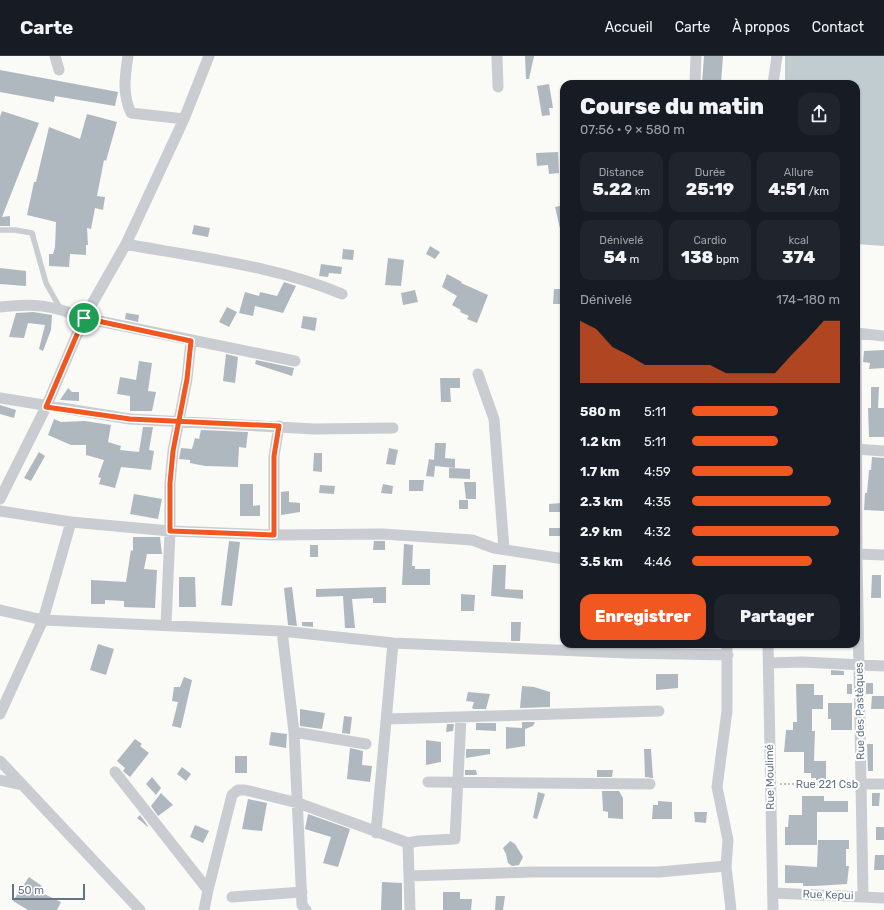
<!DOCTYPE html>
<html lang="fr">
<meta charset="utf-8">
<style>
body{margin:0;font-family:Rubik,sans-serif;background:#20242c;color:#f1f3f6;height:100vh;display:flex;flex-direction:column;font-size:15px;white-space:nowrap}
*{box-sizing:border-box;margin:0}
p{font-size:13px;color:#9ea1a6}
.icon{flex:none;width:22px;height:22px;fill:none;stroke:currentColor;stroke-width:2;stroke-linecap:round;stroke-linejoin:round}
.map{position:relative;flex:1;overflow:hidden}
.panel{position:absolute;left:560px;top:24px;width:300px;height:568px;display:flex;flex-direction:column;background:#171b24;border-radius:12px;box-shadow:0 1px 3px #0004}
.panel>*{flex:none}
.scale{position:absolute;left:12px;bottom:10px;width:73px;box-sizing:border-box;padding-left:4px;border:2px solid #627485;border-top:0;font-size:11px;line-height:14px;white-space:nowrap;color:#627485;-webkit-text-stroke:3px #fff;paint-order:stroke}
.pin{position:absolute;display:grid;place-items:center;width:34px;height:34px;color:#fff;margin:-17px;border:2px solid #fff;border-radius:50%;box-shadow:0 1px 4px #0007}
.round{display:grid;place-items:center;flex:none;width:42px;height:42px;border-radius:12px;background:#20242c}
.headline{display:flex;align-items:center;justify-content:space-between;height:68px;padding:0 20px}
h1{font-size:22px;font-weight:800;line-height:30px}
.stats{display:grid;grid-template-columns:repeat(3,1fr);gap:6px;height:68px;padding:4px 20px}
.stats div{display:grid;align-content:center;border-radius:10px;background:#20242c;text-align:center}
.stats b{font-size:17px;font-weight:800}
.stats small{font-size:11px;font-weight:400}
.stats p{font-size:11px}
.chart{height:112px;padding:8px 20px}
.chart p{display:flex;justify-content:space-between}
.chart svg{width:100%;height:72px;margin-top:4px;fill:#f05721;opacity:.7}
.primary-button{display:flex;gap:8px;margin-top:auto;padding:8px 20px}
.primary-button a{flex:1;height:46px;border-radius:12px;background:#f05721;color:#fff;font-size:16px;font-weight:800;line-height:46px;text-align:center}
.primary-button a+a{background:#20242c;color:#f1f3f6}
ul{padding:0 20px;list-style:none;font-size:13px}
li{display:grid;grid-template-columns:64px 48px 1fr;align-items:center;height:30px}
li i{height:10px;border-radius:5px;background:#f05721}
header{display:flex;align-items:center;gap:24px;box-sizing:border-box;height:56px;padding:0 20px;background:#171b24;border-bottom:1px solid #363941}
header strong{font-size:19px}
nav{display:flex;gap:22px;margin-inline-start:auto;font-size:14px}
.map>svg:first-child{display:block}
.water{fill:#c1ccd1}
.building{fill:#b0b8bf}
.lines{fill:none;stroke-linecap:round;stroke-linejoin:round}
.path{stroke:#c0c3c5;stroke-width:2;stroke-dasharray:2 2;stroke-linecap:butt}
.service{stroke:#c9cdd1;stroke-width:5.5}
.minor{stroke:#c9cdd1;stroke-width:11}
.route-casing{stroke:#fff;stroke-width:8}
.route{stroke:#f05721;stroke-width:5}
.labels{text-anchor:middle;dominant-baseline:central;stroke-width:4;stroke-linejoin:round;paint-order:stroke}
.street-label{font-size:11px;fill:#627485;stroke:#fff}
</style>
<header>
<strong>Carte</strong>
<nav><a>Accueil</a><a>Carte</a><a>À propos</a><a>Contact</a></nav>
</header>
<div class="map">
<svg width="884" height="854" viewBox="0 0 884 854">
<rect width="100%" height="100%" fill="#fafaf7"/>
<path class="water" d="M785,0H884V190L856,188V28H785Z"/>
<path class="building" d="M525,0H534L529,23H526Z
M704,0H723L721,27H702Z
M0,14L118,36L115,50L55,40L54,46L0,36Z
M549,28L553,52H549L550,59L542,60L537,30Z
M2,55L39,67L2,161L10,160V170H0V61Z
M87,58L117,66L106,105L104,104L97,140L105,141L103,154L95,152L91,173L87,172L88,189H86V199L70,198L69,211L49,210V198H53L55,191L56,166L27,159L34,126H36L49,71L80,83Z
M558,96L559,117L549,118L548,109L537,110L536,97Z
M564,149V176L561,177L555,151Z
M194,169L210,172L208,181L192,178Z
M430,190L440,196L435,203L426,198Z
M343,193L354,194L353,204L342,203Z
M388,202L404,204L401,230L385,229Z
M321,208L342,211L341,218L329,217L328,221L319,220Z
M0,212L26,215V230L0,228Z
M447,218L462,226L461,227L488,239L477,267L467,263L469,260L460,256L461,254L452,249L457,240L442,231Z
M284,226L296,230L283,257L255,250L253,260L239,257L245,236L259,240L260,236L277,240Z
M554,233H564V248H553Z
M415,234L418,246L403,249L401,237Z
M227,251L237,256L229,271L219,266Z
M33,256L52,259L51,274L43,295L39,293L45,269L28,267L24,282L9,281L16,257Z
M126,257L139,259L138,266L125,263Z
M303,260L317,262L315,275L301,272Z
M884,294V312L869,313L870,307L863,306L864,295Z
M226,298L238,301L235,327L223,325Z
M256,304L294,312L292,320L255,308Z
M139,305L152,307L148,335L156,336L152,355H130V340L117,338L120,321L136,324Z
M440,322H460V332H450L451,346H441Z
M871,331H879L878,352H884V381H869L868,352H871Z
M68,332L72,336H79V345L60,344Z
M0,349L16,354L14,362L0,358Z
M54,363L61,366L85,365L111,369L108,386L121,390L120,394L139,396L143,371H153L149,394L154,395L151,414L121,411L115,432L99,428L101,422L98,421L104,404L86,399V389H71L48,379Z
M201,374L248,376L246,392L239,391L238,411L205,410L190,407V404L179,403L181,392L192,393L195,382L199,383Z
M435,387H446L445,402L455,403V412L435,410L434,421L426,420L429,403L434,404Z
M389,392L398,394L395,409L386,408Z
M39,396L45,400L31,425L24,422Z
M314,397H322V416L313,415Z
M872,401L884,402V455L864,454L865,437H867L869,414H871Z
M449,412L470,413V423L449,422Z
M409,424H424L423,435H409Z
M464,426H476V443H466Z
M240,428H253V450L260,449V460H240Z
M383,428L393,430L392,438L381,437Z
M320,429L335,430L334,438L319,437Z
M289,435V446L300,447V456L281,459V436Z
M134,438L162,443L158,463L130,458Z
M459,444H468V453H459Z
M561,447L562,456H549V448Z
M549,472H564V480H549Z
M133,481H160L162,498H147L144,513L157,514L155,552L124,551V545L105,544V548H91V524L126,526L131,494L133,495Z
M229,485L240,486L232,550L221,549Z
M374,485H385V494H373Z
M404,488L413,489L412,510H415V513H430V529H402Z
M310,489H318V501H310Z
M493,509H506L505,533L523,534V543L491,540Z
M872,519H881V542H871Z
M179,521H195L196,551H179Z
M292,531L297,570L288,569L284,532Z
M386,531V547H373V542L352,543L355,572H345L343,540L316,541V533Z
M461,538L475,539L474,555H461Z
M302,566H313V571L302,570Z
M511,566H521L520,585H511Z
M98,588L114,593L106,619L90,614Z
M831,614L844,615V619H831Z
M656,618H678V632L656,634Z
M184,621L192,624L181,672L172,670L178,646L172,645L174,631H180Z
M866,627H873V638H866Z
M796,628H814V639H823V653H812V675H815L814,705H826V724H816V722H811V717H804V696H784L786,674H793V666H797Z
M847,628H852V638H847Z
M522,630L534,631L550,636V651L520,652Z
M468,636L490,638L486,653H474L472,652L474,646L466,645Z
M872,640H884V653H871Z
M828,647H852V674H831V663H828Z
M300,653L325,657L322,673L300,670Z
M344,660L352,661L350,678L342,677Z
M522,666H535L533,670L525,673V690L506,693V671L522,672Z
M476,667H496V675L476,674Z
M447,668H454L453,675L446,676Z
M271,676L287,678L286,692L269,689Z
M135,683L142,688L140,690L149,697L130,721L123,715L125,712L117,705Z
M426,684L441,686V706L426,709Z
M867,688H873V715H868Z
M350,692L363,695L362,709L372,710L370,726L347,723Z
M466,693H490V698L466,702Z
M644,693H651L653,722L645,721Z
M235,700H247V717H235Z
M182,711L191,718L186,725L177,718Z
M465,714H476L477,719H465Z
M597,714H613L612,721H597Z
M152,721L161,732L156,739L146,728Z
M602,735H619L623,742V763L608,762V756L603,755Z
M538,736L545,738L537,763L533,762Z
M161,737L173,749L158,760L151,750Z
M872,737H880L879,750H872Z
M802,740H824V745H848V756H817V789H785V771H788L789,759H802Z
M248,743L267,747L262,775L242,773Z
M658,745L672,746V763H652L653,749H658Z
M694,756H707L706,767L695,766Z
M308,758L350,773L338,811L323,807L331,781L305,773Z
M140,759L148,770V771L137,762Z
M195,769L209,775L203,787L190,781Z
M876,771H884V784H876Z
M818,784H849V793H846V810H849L847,828L815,830H803V827H785V809L817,811Z
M510,785L515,788L523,801L519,809L512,810L508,807L506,798L503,792Z
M875,799H884V814H874Z
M29,821L42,830L38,835L61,846L57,854H28L13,845Z
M382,826L402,827V854H381Z
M443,836H460V843H472L471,854H443Z
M496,840H505L503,854H495Z"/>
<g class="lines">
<path class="path" d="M780,728H851"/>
<path class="service" d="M0,174H15L32,177L46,227L60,252"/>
<path class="minor" d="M55,0L59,14
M128,0C125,20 122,38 131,57L184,63
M497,0L498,31
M695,28L696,0
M773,28L777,0
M126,188C198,202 274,209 342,238
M0,251C34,247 52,249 84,262L295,305
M856,277L857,498L863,841
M856,277L884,280
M478,318L494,363L504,493
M0,342L130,363L315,373L393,372
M856,393L884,395
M0,443L46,351L84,262L126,188L184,63L209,0
M0,455L71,466L170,475L274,479V400L279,370
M274,479L383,478L472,484L494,492L564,503
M857,498L884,499
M0,554L43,564L282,575L393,587L627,597L728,599
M166,569L170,475V427L173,395L187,323L191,285
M282,575L294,676L302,849L306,854
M727,588V655L717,731L728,784L726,810L731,854
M768,588L773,854
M769,607L803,606L884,610
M0,658L43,564L71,466
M387,663L659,655
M294,676L366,688
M0,705L140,854
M115,716L208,834
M0,724L22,729
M428,726L650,728
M862,728H884
M376,777L393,587
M408,787L418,785L455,783L461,661
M409,820L532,816H659L726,810
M773,837L884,842
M232,841L302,836
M204,854L208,834L232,739L238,734H245L298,747L408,787L410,854"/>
</g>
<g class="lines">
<g class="route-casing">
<path id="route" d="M84,262L191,285L187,323L173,395L170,427V475L274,479V400L279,370L130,363L46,351L84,262"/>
</g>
<use href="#route" class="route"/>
</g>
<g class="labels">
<g class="street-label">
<text transform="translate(860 655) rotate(-91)">Rue des Pastèques</text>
<text transform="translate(770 721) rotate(-91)">Rue Moulimé</text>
<text x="827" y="728">Rue 221 Csb</text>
<text transform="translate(828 839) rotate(2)">Rue Kepui</text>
</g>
</g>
</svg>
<div class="scale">50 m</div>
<div class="pin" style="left:84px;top:262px;background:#1e9e55"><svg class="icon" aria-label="arrive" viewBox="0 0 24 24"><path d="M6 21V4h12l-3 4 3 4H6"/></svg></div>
<section class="panel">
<div class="headline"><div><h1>Course du matin</h1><p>07:56 · 9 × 580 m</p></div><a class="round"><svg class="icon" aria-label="share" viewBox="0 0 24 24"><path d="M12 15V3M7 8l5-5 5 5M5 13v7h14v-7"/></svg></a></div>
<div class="stats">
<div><p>Distance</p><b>5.22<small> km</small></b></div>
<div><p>Durée</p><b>25:19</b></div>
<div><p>Allure</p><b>4:51<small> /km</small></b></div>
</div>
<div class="stats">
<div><p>Dénivelé</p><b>54<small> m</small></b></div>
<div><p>Cardio</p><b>138<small> bpm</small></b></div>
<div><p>kcal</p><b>374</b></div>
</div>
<div class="chart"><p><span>Dénivelé</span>174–180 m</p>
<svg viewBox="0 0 160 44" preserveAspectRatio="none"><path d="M0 44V6L10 11L20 22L30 27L40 33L50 33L60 33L70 33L80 33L90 38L100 38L110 38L120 38L130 27L140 17L150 6L160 6V44z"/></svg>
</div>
<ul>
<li><b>580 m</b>5:11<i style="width:58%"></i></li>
<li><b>1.2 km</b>5:11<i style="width:58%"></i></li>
<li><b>1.7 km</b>4:59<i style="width:68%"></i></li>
<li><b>2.3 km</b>4:35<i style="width:94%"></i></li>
<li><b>2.9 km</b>4:32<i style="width:99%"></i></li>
<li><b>3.5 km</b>4:46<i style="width:81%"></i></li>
</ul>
<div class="primary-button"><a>Enregistrer</a><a>Partager</a></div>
</section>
</div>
